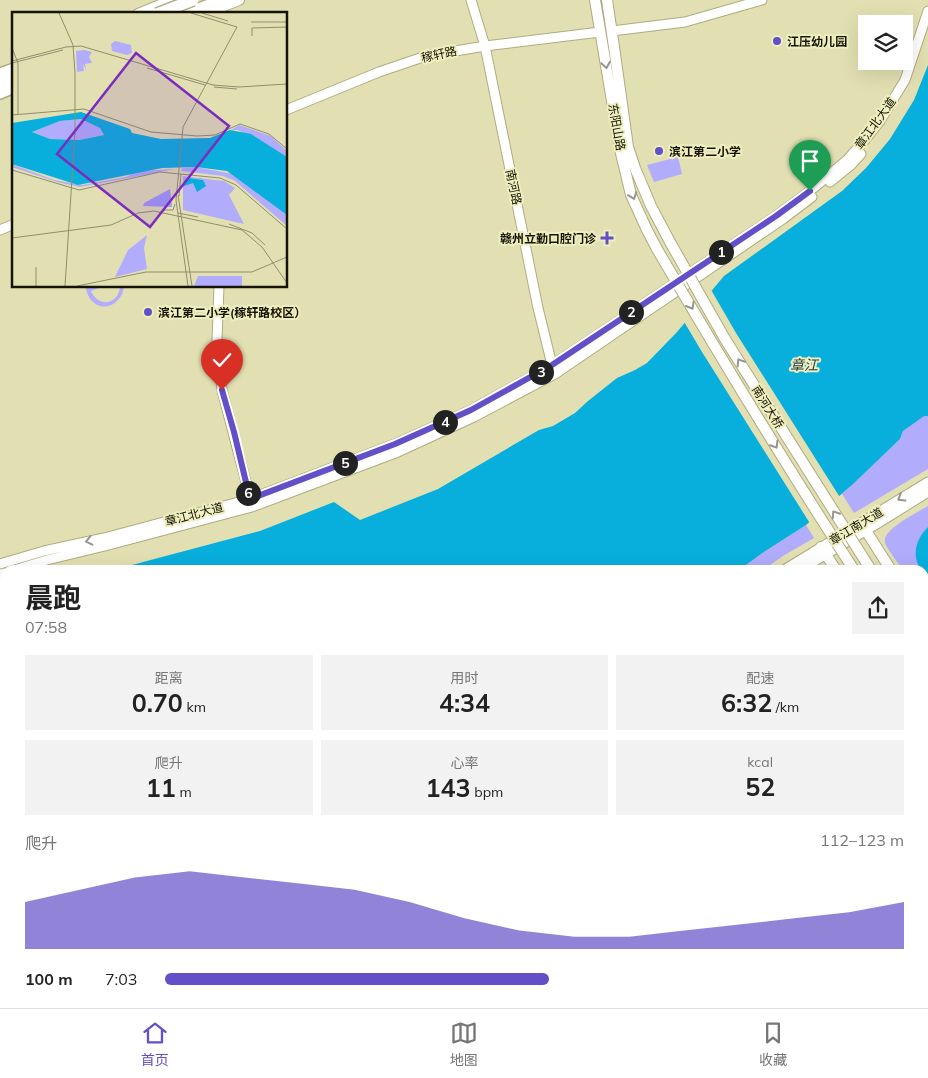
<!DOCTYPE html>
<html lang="zh">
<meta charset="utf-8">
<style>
body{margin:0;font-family:Mulish,"Noto Sans SC",sans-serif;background:#f2f2f2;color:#222;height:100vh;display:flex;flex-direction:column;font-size:19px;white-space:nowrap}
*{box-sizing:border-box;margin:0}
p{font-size:16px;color:#767676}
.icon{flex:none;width:28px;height:28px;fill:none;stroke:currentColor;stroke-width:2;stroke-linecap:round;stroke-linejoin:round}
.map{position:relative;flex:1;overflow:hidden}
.drawer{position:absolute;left:0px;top:565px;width:929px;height:444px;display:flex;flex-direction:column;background:#fff;border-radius:15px 15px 0 0;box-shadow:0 5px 20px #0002}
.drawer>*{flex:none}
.buttons{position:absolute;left:858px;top:15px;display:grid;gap:10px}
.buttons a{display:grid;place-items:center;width:55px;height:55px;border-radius:0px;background:#fff;box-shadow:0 5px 20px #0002;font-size:25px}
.pin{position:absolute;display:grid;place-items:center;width:42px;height:42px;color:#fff;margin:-51px -21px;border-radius:50% 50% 50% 0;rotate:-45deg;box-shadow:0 0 5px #0007}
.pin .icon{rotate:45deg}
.km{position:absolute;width:25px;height:25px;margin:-12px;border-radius:50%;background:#222;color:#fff;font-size:14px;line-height:25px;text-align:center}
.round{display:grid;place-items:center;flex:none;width:52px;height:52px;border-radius:0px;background:#f2f2f2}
.summary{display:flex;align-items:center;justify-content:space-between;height:85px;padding:0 25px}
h1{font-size:28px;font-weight:700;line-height:38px}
.metrics{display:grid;grid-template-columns:repeat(3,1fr);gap:8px;height:85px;padding:5px 25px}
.metrics div{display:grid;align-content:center;border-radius:0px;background:#f2f2f2;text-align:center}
.metrics b{font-size:25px;font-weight:700}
.metrics small{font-size:14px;font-weight:400}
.metrics p{font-size:14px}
.chart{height:140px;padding:10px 25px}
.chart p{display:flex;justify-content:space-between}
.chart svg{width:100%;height:90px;margin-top:5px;fill:#634fc8;opacity:.7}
ul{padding:0 25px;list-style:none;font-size:16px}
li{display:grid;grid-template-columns:80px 60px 1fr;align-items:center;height:38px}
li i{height:12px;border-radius:6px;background:#634fc8}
.tabs{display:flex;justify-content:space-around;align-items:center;height:70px;border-top:1px solid #e0e0e0;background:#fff;font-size:14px;color:#767676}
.tabs a{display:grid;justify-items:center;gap:2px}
.tabs .on{color:#634fc8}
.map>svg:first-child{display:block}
.green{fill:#b1adfc}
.forest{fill:#a19bf7}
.water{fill:#08aedc}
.pier{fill:#e2e0b2}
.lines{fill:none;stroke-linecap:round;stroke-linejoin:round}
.street-casing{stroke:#aeac80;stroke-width:9}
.secondary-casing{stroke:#aeac80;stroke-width:11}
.primary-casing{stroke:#aeac80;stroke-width:12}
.highway-casing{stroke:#aeac80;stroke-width:14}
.street{stroke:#fff;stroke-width:6}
.secondary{stroke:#fff;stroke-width:9}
.primary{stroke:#fff;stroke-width:10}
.highway{stroke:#fff;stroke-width:11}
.primary-bridge-casing{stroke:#aeac80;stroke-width:12;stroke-linecap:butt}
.highway-bridge-casing{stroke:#aeac80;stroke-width:14;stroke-linecap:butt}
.primary-bridge{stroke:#fff;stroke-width:10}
.highway-bridge{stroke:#fff;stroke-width:11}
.oneway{stroke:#96958e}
.route-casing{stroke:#fff;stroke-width:10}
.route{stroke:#634fc8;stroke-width:6}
.poi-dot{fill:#634fc8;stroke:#efeebf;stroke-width:2}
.labels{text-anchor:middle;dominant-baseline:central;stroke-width:4;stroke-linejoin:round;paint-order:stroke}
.poi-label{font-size:12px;font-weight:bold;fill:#151404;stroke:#efeebf;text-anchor:start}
.street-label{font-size:12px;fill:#151404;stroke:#efeebf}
.water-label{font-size:14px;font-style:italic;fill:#1c3843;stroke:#efeebf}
.inset-road{fill:none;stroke:#908e6c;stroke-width:1}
.view{fill:#7b2cbf;fill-opacity:0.15;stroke:#7b2cbf;stroke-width:2.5}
.inset-edge{fill:none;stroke:#151404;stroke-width:2.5}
</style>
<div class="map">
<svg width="928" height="1008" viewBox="0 0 928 1008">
<rect width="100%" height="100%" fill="#e2e0b2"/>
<path class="green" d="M678,157L682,174L654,182L647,165Z
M85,286H104L91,291C98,308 119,305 120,286H124C123,302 105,314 92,301C88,297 87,292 85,286Z
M924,415L928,416V469L854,513L842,494L900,439L903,431Z
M928,506V609L924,603V570H903C898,563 888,550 885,543C881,530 918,512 928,506Z
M806,525L814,538L783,556L763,570H739L761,554Z
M5,666V861L0,864V668Z
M368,1004H393L389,1008H365Z"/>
<path class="forest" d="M924,717L928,722V818L924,821Z"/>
<path class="water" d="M928,65V416H924L903,431L900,439L853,484L806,525L761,554L739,570H113L260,531L334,502L360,520L438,489L539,430L553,426L575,413L588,401L617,378L635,370L647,363L677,332L724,276L842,191L866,168L890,139L914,100Z
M928,527V578L924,573V570H921C911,555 916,539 928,527Z
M5,597V666L0,668V600Z
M5,861V1004H368L365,1008H0V864Z"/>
<path class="pier" d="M710,288L736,333L841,499L811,525L702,352L683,320Z"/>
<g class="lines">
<g class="street-casing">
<path id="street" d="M448,1004L452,1008
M908,1004L912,1008
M617,1008L619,1004"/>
</g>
<g class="secondary-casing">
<path id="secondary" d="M471,0L485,46L538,308L553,369
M612,31L685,22L762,0
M286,110L379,72L426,56L485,46L600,32
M830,182L851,165L861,154
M0,230L14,224
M219,286L217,340L222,390L252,505
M0,564L44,551L104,538L250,499L395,444L471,410L552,365L776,216L810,191L847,160L864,141L880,121L905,80L928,11
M14,570L47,560L105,546L252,507L398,452L474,417L555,374L783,219L812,197
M784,570L928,482
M800,570L880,522L928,492
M0,574L5,573
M924,833L928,831
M924,875L928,873
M402,1008L406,1004
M413,1008L416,1004
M745,1008L746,1004
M787,1008L789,1004"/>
</g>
<g class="primary-casing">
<path id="primary" d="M595,0L620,149L631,195L647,230L657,249
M607,0L614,47L628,147L635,168L651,206L670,242
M138,14L172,0
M203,14L239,0
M861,523L891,570
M821,547L836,570
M924,621L928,628
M924,649L928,654
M924,672L928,677
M924,696L928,701
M0,773L5,779
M0,788L5,795
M924,846L928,844
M924,865L928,863
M136,1004L139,1008
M147,1004L149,1008
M757,1008L759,1004
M774,1008L776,1004"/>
</g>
<g class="highway-casing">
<path id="highway" d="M186,14L222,0
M0,74L14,69
M0,83L14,77
M0,93L14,87"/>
</g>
<use href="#street" class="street"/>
<use href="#secondary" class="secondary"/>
<use href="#primary" class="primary"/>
<use href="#highway" class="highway"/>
<g class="primary-bridge-casing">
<path id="primary-bridge" d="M670,242L725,339L871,570
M657,249C720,357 786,465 854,570"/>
</g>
<g class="highway-bridge-casing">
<path id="highway-bridge" d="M157,14L193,0"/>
</g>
<use href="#primary-bridge" class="primary-bridge"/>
<use href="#highway-bridge" class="highway-bridge"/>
</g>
<defs><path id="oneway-chevron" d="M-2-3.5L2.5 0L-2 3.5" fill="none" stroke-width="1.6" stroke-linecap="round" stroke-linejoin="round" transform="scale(1.25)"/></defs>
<g class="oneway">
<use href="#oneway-chevron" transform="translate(606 65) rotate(81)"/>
<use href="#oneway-chevron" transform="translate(633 196) rotate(70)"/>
<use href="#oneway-chevron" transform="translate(691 306) rotate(60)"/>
<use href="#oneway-chevron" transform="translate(740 362) rotate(-122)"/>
<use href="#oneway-chevron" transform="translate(775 445) rotate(58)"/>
<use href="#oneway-chevron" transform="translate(901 498) rotate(148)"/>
<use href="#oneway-chevron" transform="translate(835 514) rotate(-123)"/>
<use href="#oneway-chevron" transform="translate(89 541) rotate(167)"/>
</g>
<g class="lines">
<g class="route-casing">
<path id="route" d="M222,390L234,432L250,499L395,444L471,410L552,365L776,216L810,191"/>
</g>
<use href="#route" class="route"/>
</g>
<g class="poi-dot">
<circle cx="777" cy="41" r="5"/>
<circle cx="659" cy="151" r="5"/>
<path d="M604.5 230.5h5v5h5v5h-5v5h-5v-5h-5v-5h5z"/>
<circle cx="148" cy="312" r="5"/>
</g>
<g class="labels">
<g class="poi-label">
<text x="787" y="41">江压幼儿园</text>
<text x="669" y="151">滨江第二小学</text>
<text x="596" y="238" text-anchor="end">赣州立勤口腔门诊</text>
<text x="158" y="312">滨江第二小学(稼轩路校区）</text>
</g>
<g class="street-label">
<text transform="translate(439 54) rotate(-12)">稼轩路</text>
<text transform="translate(875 123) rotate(-54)">章江北大道</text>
<text transform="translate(617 127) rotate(80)">东阳山路</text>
<text transform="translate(514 187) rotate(78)">南河路</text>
<text transform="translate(768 407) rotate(58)">南河大桥</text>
<text transform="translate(194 514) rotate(-15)">章江北大道</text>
<text transform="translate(856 526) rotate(-31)">章江南大道</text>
</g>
<g class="water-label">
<text x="804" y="365">章江</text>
</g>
</g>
<g transform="translate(12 12)">
<rect width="275" height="275" fill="#e2e0b2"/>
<path d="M103,29L119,33L120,41L115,43L100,39L99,32ZM72,38L80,40L77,45L80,51L73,52L74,58L71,52L72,59L65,60L64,39ZM69,107L88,116L92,123L67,128L38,127L20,120L48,109ZM227,113L259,124L275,139V145L226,118H219ZM0,152L42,168L70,173L114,165L126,159L164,157L68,175L45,170L0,155ZM184,155L221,162L271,198L275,203V214L223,169L211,164L169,159L170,156ZM171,164L212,169L223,176L217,183L232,212L171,198ZM135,223L132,236L135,257L103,265L116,238ZM186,264H230V274H182Z" fill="#b1adfc"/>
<path d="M158,177L160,195L131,194L132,191Z" fill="#a19bf7"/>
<path d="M69,100L118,117L120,121L149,127L198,126L218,118L239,122L275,145V203L215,159L184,155L150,156L66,173L0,152V111ZM69,107L88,116L92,123L67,128L38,127L20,120L48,109ZM176,166L191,168L194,174L185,180L181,171L172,174V169Z" fill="#08aedc" fill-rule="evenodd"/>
<path class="inset-road" d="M47,1L61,33L63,61V120L53,274M190,1L216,9M239,10H275M240,24V16L275,15M0,36L6,51V103M0,49L54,35L69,34L201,73L227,75L275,72M0,51L51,38M135,56L193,73M202,75L225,77M0,103L72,97L139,120L185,124L203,123L228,112L257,122L275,137M0,158L67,178L148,160L208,166L224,173L275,217M166,183L180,274M167,184L169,162M152,198H161L163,192M166,201L186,205M217,212L240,221L253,233M0,226L99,213L126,201L142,199L230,218L250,235L275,271M24,274V255M65,274L134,260H240L275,245M176,274L164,188L171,115L225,15L179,1"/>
<path class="view" d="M124,41L217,114L138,215L45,142Z"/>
<rect width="275" height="275" class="inset-edge"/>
</g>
</svg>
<div class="buttons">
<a><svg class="icon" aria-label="layers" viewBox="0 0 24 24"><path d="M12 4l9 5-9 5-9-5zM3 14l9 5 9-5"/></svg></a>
</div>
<div class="pin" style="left:810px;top:191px;background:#1e9e55"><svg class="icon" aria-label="arrive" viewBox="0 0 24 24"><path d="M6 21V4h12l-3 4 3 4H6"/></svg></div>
<div class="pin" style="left:222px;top:390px;background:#d93025"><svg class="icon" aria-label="check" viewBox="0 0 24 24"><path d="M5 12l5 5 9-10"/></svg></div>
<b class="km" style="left:721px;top:252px">1</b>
<b class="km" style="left:631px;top:312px">2</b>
<b class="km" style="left:541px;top:372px">3</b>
<b class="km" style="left:445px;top:422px">4</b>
<b class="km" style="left:345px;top:463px">5</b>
<b class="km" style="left:248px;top:493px">6</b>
<section class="drawer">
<div class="summary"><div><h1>晨跑</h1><p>07:58</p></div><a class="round"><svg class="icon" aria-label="share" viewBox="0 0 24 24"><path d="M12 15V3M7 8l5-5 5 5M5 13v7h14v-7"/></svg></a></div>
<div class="metrics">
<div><p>距离</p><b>0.70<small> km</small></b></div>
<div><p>用时</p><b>4:34</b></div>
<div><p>配速</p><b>6:32<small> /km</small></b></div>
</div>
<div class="metrics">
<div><p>爬升</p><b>11<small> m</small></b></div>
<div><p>心率</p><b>143<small> bpm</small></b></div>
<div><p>kcal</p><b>52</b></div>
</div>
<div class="chart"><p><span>爬升</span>112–123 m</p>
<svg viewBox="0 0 160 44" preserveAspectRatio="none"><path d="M0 44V21L10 15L20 9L30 6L40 9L50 12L60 15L70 21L80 29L90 35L100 38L110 38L120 35L130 32L140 29L150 26L160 21V44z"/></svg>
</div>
<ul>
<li><b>100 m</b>7:03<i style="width:52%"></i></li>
</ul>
</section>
</div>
<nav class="tabs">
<a class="on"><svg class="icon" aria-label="home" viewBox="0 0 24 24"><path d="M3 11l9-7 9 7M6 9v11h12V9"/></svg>首页</a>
<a><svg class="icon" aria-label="map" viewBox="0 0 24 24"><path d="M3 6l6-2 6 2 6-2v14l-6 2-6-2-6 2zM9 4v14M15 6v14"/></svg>地图</a>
<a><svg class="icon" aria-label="saved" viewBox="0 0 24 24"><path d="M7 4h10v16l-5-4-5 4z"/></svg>收藏</a>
</nav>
